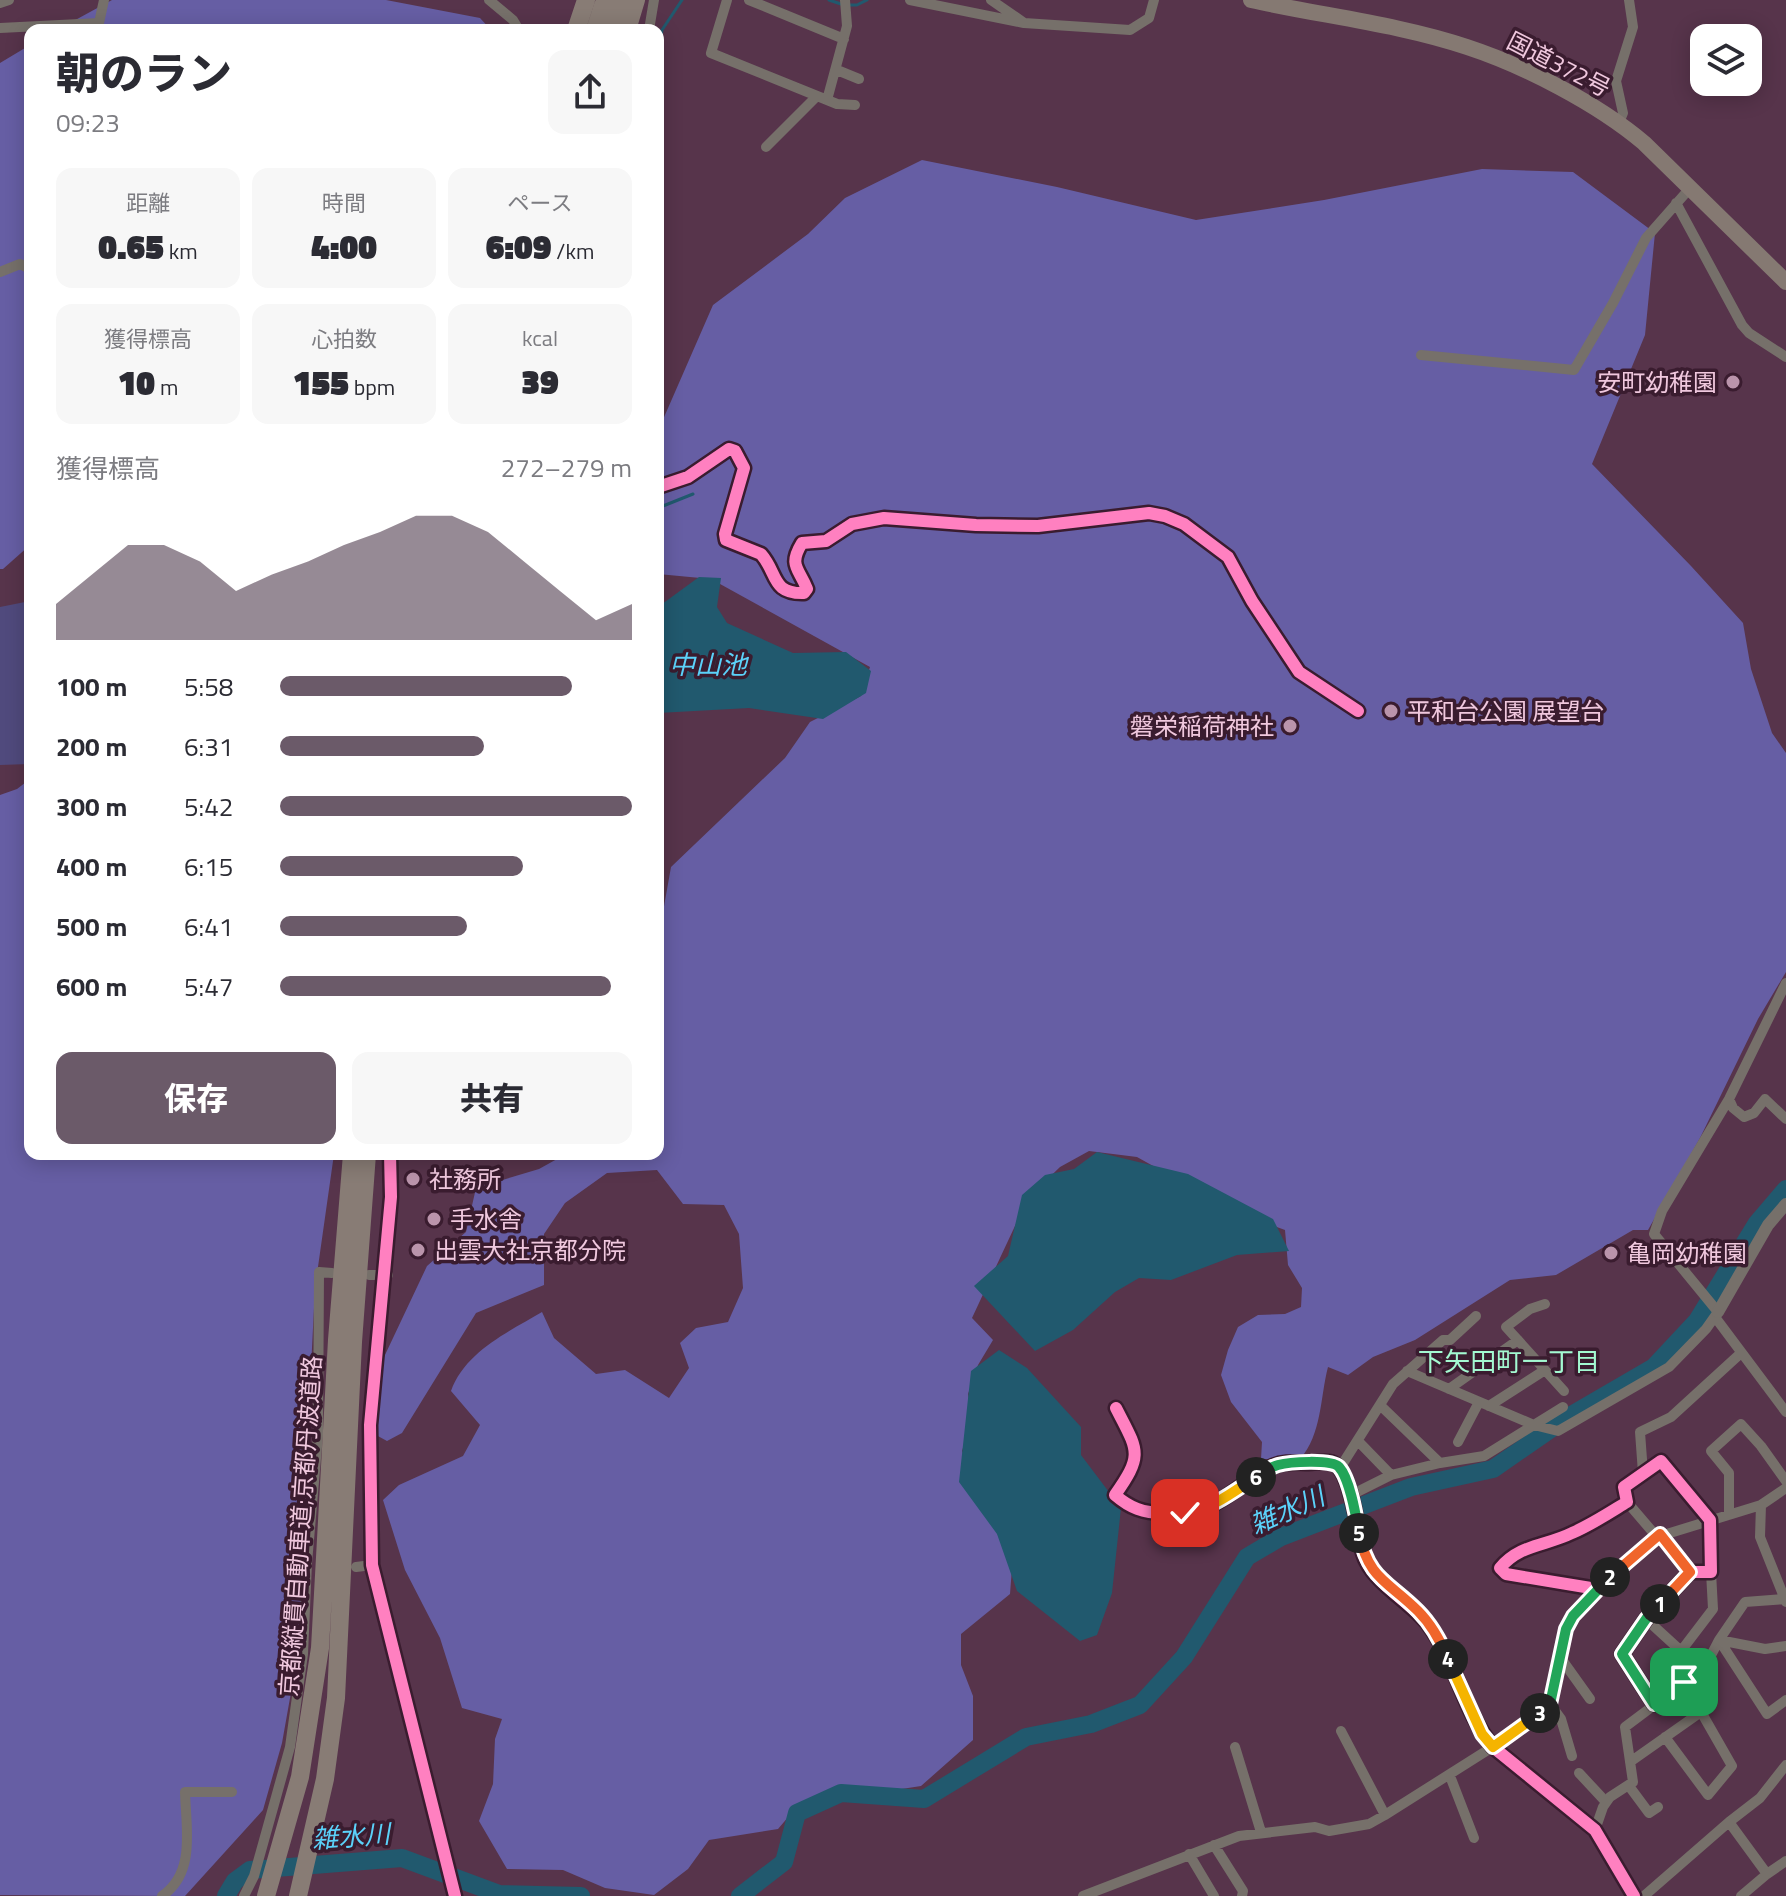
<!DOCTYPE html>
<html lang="ja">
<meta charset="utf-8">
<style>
body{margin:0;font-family:"Titillium Web","Noto Sans JP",sans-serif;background:#f7f7f7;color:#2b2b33;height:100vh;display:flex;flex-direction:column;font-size:30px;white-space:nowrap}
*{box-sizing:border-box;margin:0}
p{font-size:26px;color:#7c7c81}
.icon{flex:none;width:44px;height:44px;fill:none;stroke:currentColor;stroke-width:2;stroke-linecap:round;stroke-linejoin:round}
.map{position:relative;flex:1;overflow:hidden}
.sheet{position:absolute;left:24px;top:24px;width:640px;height:1136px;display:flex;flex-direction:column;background:#fff;border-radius:16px;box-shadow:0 4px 20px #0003}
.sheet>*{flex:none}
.controls{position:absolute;left:1690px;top:24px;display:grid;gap:16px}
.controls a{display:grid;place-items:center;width:72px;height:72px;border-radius:16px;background:#fff;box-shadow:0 4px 20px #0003;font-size:40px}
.pin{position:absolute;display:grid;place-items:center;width:68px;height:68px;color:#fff;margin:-34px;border-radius:16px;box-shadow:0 4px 12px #0006}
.km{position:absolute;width:40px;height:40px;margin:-20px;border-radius:50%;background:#222;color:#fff;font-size:22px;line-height:40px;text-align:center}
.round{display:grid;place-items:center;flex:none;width:84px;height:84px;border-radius:16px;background:#f7f7f7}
.head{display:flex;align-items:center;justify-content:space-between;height:136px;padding:0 32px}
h1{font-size:44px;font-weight:800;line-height:60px}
.stats{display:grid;grid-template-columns:repeat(3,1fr);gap:12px;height:136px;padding:8px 32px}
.stats div{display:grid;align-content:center;border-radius:16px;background:#f7f7f7;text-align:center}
.stats b{font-size:34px;font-weight:800}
.stats small{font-size:22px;font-weight:400}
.stats p{font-size:22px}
.chart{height:224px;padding:16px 32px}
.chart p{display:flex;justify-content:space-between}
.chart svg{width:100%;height:144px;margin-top:8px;fill:#6b5a69;opacity:.7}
.action{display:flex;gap:16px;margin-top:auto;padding:16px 32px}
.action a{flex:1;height:92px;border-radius:16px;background:#6b5a69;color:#fff;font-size:32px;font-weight:800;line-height:92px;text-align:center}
.action a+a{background:#f7f7f7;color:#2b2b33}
ul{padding:0 32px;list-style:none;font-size:26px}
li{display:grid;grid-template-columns:128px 96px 1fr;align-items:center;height:60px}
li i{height:20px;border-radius:10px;background:#6b5a69}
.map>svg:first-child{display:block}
.green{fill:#504a7d}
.forest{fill:#665ea4}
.water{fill:#21596e}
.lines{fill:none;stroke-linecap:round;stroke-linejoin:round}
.stream{stroke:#21596e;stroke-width:3}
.river{stroke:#21596e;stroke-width:18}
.minor{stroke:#76706a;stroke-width:10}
.tertiary{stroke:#76706a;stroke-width:12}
.trunk{stroke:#857972;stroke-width:16}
.motorway{stroke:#887c75;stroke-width:18}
.cycleway-casing{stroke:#3a1c2f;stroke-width:17}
.cycleway{stroke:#ff80c0;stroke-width:12}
.split-1-casing{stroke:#fff;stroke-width:16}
.split-2-casing{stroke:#fff;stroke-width:16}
.split-3-casing{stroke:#fff;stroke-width:16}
.split-4-casing{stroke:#fff;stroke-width:16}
.split-5-casing{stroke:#fff;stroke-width:16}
.split-6-casing{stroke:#fff;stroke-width:16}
.split-7-casing{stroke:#fff;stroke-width:16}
.split-1{stroke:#22a559;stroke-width:10}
.split-2{stroke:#f0652b;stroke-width:10}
.split-3{stroke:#22a559;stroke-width:10}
.split-4{stroke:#f5b400;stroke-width:10}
.split-5{stroke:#f0652b;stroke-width:10}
.split-6{stroke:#22a559;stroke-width:10}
.split-7{stroke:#f5b400;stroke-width:10}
.poi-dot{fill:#ba94ab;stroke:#3a1c2f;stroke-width:3}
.labels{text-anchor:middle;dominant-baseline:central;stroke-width:7;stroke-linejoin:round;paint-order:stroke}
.street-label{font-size:24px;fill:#f0c8de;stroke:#3a1c2f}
.poi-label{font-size:24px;fill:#f0c8de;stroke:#3a1c2f;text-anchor:start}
.water-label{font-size:26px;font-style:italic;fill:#5bd2fa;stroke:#3a1c2f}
.neighbourhood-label{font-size:26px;fill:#a3f9d1;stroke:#3a1c2f}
</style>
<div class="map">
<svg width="1786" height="1896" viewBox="0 0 1786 1896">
<rect width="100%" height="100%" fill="#57344b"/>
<path class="green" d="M30,601V764L0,765V607Z"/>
<path class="forest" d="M112,0H386L480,18L491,30H57Z
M30,45V545L3,569H0V63Z
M922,160L1057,187L1196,220L1324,200L1482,169L1573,172L1655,233L1645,335L1592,464L1691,566L1743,623L1751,669L1772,733L1786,753V972L1758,1019L1700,1138L1648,1230H1633L1556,1275L1510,1280L1415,1340L1373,1357L1348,1375L1328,1367C1320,1398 1322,1434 1300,1459H1261L1262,1442L1231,1402L1221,1375L1228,1350L1238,1327L1258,1315L1285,1314L1301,1307L1302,1288L1288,1265L1285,1230L1236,1212L1137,1157L1089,1151L1060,1167L1028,1198L972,1318L993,1340L978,1365L968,1394L972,1420L962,1451L1012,1568L1010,1594L961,1634V1665L973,1696V1740L921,1786L895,1790L850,1786L801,1802L778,1829L709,1840L688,1869L654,1895L605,1888L563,1870L507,1869L479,1821L493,1784L495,1739L502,1719L462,1708L440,1638L405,1570L383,1500L399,1485L463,1456L480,1425L451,1391C465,1352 508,1332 542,1312L554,1338L596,1374L625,1370L669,1398L689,1368L680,1343L696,1328L728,1322L743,1288L739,1234L724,1205L683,1204L657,1170L607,1173L565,1203L544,1234V1285L476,1313L402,1433L387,1441L376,1435V1374L427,1266L466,1232L476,1188L539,1169L566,1154H658V940L671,867L785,758L810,722L861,696L870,667L711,579L658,574V431L713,305L808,234L845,198Z
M30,779V1154H334L315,1288L306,1467L303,1625L282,1743L263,1810L185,1896L0,1895V795L17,789Z"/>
<path class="water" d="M699,577L721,578L717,607L727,623L793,653L846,652L871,671L866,693L823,719L749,708L658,713V607Z
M1097,1152L1188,1174L1273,1219L1289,1251L1237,1255L1171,1280L1139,1278L1115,1292L1073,1330L1035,1351L974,1286L1008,1256L1022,1195L1045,1175L1074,1169Z
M999,1350L1027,1368L1081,1427V1455L1121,1508L1112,1593L1097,1635L1080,1641L1017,1591L997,1534L959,1482L971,1371Z"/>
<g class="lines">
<path class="stream" d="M829,0L841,4
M848,5H857L867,0
M658,56L662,30L682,0
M658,508L693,494"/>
<path class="river" d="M226,1896L235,1881L250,1870L402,1858L499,1894L581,1896
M740,1896L784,1862L797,1813L841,1793L924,1799L1026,1737L1091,1724L1140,1705L1184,1657L1247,1557L1281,1537L1411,1487L1493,1469L1568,1417L1654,1367L1697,1321L1757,1223L1786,1189"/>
<path class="minor" d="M489,0L513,20L519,30
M727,0L711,53L837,104L855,105
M749,0L844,39
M910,0L1024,23L1130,30L1149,18L1154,0
M991,0L1023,22
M0,3L9,0
M0,28L99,23L104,0
M649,30L654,0
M837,70L859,79
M827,100L847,26L845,0
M1619,123L1623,113L1616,81L1633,27L1629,0
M766,147L817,96
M1676,203L1742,325L1749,333L1786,357
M0,272L20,264L30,269
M1421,355L1574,370L1613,303L1646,238L1691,187
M658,487L688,477L729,449L735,451L744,468L725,534L726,540L761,554C778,573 771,594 804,593L807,589C799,568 788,566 802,543L826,541L852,524L884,518L976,525L1038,526L1149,513L1165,516L1184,524L1228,557L1252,601L1299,672L1358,711
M1729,1099L1733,1108L1744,1117L1754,1113L1765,1099L1786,1119
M390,1154L391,1197L370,1425L372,1565L455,1896
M369,1275H388
M1545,1304L1530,1309L1506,1327L1564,1391
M1715,1317L1786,1412
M1407,1371L1534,1425L1558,1431L1669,1367L1706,1329L1718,1312L1654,1234L1662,1211L1729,1099L1786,983
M1449,1389L1518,1340
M1381,1406L1440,1463
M1489,1406L1545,1370
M1116,1408C1138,1451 1144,1454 1115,1495C1130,1508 1143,1513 1164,1513C1176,1513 1189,1514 1200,1510C1227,1501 1247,1478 1273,1466C1284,1461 1297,1463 1309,1463C1316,1463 1326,1460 1333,1463C1352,1471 1358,1534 1363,1553C1372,1583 1409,1600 1428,1624C1456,1661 1463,1711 1493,1747L1595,1830L1634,1896
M1358,1441L1391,1475
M1458,1442L1479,1402
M1340,1468L1393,1384L1443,1340H1450L1476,1316
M1643,1473L1640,1432L1671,1417L1741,1353
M1351,1495L1391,1475L1440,1463L1484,1456L1563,1407
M1627,1502L1657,1537
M1761,1505L1760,1537L1786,1602
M1729,1515V1473L1711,1451L1741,1424L1761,1446L1786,1481
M1660,1534L1690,1572
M356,1567L372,1565
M1597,1589L1506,1574L1500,1568C1520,1544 1546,1546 1572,1533C1591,1525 1609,1513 1627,1502L1624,1487L1661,1461L1710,1520L1711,1572H1690L1646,1619L1622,1654L1654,1704
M1785,1599L1745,1602L1719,1640L1767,1714L1786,1700
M1646,1619L1681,1651L1705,1667
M1681,1651L1713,1609L1711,1572
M1560,1657L1590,1699
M1550,1704L1561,1719L1572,1756
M1341,1731L1385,1815
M1665,1737L1708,1795L1732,1766L1684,1682
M1235,1747L1261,1832
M1630,1762L1701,1712
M1579,1773L1606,1802
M1450,1776L1474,1838
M1629,1786L1649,1813L1658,1807
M1595,1830L1603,1807L1610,1797L1633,1782L1625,1727L1705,1667L1719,1640L1765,1649L1786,1646
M1214,1845L1243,1891L1242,1896
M1189,1854L1214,1896
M1767,1874L1786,1861
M162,1896C196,1873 186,1828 185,1792H232
M244,1896L254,1876L290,1747L303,1654L307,1563L318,1435L319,1272L332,1273
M1083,1896L1239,1836L1315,1827L1329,1831L1369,1824L1385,1815L1521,1729L1550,1704L1566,1629L1573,1616L1597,1589L1657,1537L1761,1505L1786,1488
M1644,1896L1729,1822
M1741,1896L1767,1874L1729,1822L1760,1798L1786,1765"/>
<path class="tertiary" d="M1718,1312L1768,1225L1786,1204"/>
<path class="trunk" d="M1251,0C1323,16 1398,24 1467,47C1525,66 1598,104 1644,143L1786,282"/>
<path class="motorway" d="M576,30L586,0
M595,30L605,0
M611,30L621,0
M627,30L636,0
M266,1896L300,1777L320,1648L337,1340L352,1154
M298,1896L325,1779L336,1698L353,1342L367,1154"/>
<g class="cycleway-casing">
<path id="cycleway" d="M658,487L688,477L729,449L735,451L744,468L725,534L726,540L761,554C778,573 771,594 804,593L807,589C799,568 788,566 802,543L826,541L852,524L884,518L976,525L1038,526L1149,513L1165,516L1184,524L1228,557L1252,601L1299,672L1358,711
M390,1154L391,1197L370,1425L372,1565L455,1896
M1116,1408C1138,1451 1144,1454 1115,1495C1130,1508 1143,1513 1164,1513C1176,1513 1189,1514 1200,1510C1227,1501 1247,1478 1273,1466C1284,1461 1297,1463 1309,1463C1316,1463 1326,1460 1333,1463C1352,1471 1358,1534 1363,1553C1372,1583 1409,1600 1428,1624C1456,1661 1463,1711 1493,1747L1595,1830L1634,1896
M1597,1589L1506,1574L1500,1568C1520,1544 1546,1546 1572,1533C1591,1525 1609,1513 1627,1502L1624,1487L1661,1461L1710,1520L1711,1572H1690L1646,1619L1622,1654L1654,1704"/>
</g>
<use href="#cycleway" class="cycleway"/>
</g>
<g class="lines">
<g class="split-1-casing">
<path id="split-1" d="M1660,1604L1646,1619L1622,1654L1654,1704L1684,1682"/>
</g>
<g class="split-2-casing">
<path id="split-2" d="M1610,1577L1660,1534L1690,1572L1660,1604"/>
</g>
<g class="split-3-casing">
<path id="split-3" d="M1540,1713L1550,1704L1566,1629L1573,1616L1610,1577"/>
</g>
<g class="split-4-casing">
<path id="split-4" d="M1448,1659L1482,1734L1493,1747L1540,1713"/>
</g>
<g class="split-5-casing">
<path id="split-5" d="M1359,1533C1368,1579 1388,1581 1418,1611C1431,1624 1441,1642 1448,1659"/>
</g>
<g class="split-6-casing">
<path id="split-6" d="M1256,1477C1263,1473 1270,1467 1278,1465C1289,1462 1331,1459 1339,1467C1350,1479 1356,1516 1359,1533"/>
</g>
<g class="split-7-casing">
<path id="split-7" d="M1185,1513C1212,1509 1233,1492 1256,1477"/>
</g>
<use href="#split-1" class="split-1"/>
<use href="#split-2" class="split-2"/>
<use href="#split-3" class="split-3"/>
<use href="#split-4" class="split-4"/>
<use href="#split-5" class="split-5"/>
<use href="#split-6" class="split-6"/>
<use href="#split-7" class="split-7"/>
</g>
<g class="poi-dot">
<circle cx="1733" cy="382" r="8"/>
<circle cx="1391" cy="711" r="8"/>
<circle cx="1290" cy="726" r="8"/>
<circle cx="413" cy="1179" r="8"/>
<circle cx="434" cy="1219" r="8"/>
<circle cx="418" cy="1250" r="8"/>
<circle cx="1611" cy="1253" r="8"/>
</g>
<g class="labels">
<g class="street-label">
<text transform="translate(1559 64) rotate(27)">国道372号</text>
<text transform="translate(300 1526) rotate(-86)">京都縦貫自動車道;京都丹波道路</text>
</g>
<g class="poi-label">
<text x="1717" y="382" text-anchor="end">安町幼稚園</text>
<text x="1407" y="711">平和台公園 展望台</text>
<text x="1274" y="726" text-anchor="end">磐栄稲荷神社</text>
<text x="429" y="1179">社務所</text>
<text x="450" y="1219">手水舎</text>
<text x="434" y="1250">出雲大社京都分院</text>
<text x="1627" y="1253">亀岡幼稚園</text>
</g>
<g class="water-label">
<text x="708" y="664">中山池</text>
<text transform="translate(1287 1510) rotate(-24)">雑水川</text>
<text transform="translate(351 1836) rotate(-4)">雑水川</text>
</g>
<g class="neighbourhood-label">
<text x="1509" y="1361">下矢田町一丁目</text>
</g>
</g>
</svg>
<div class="controls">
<a><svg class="icon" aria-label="layers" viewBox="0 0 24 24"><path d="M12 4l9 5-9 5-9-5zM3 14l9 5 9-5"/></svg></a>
</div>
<div class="pin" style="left:1684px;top:1682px;background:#1e9e55"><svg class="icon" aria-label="arrive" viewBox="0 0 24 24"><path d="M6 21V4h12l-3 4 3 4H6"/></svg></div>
<div class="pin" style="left:1185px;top:1513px;background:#d93025"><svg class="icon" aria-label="check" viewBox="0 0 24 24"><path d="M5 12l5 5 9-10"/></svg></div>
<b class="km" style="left:1660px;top:1604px">1</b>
<b class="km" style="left:1610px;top:1577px">2</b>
<b class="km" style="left:1540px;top:1713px">3</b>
<b class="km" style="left:1448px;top:1659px">4</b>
<b class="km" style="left:1359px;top:1533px">5</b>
<b class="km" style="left:1256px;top:1477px">6</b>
<section class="sheet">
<div class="head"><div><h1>朝のラン</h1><p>09:23</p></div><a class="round"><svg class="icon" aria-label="share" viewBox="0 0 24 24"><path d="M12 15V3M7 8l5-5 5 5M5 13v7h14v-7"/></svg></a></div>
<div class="stats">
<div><p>距離</p><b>0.65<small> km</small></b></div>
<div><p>時間</p><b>4:00</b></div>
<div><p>ペース</p><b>6:09<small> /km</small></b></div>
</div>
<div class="stats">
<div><p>獲得標高</p><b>10<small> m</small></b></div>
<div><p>心拍数</p><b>155<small> bpm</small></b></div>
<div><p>kcal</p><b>39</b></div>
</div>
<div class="chart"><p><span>獲得標高</span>272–279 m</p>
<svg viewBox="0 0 160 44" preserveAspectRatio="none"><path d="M0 44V33L10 24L20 15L30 15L40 20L50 29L60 24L70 20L80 15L90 11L100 6L110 6L120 11L130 20L140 29L150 38L160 33V44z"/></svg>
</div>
<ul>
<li><b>100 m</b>5:58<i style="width:83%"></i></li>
<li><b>200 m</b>6:31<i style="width:58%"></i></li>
<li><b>300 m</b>5:42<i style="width:100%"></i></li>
<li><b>400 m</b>6:15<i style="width:69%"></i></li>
<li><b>500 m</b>6:41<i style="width:53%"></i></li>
<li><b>600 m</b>5:47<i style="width:94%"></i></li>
</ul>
<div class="action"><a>保存</a><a>共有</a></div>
</section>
</div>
